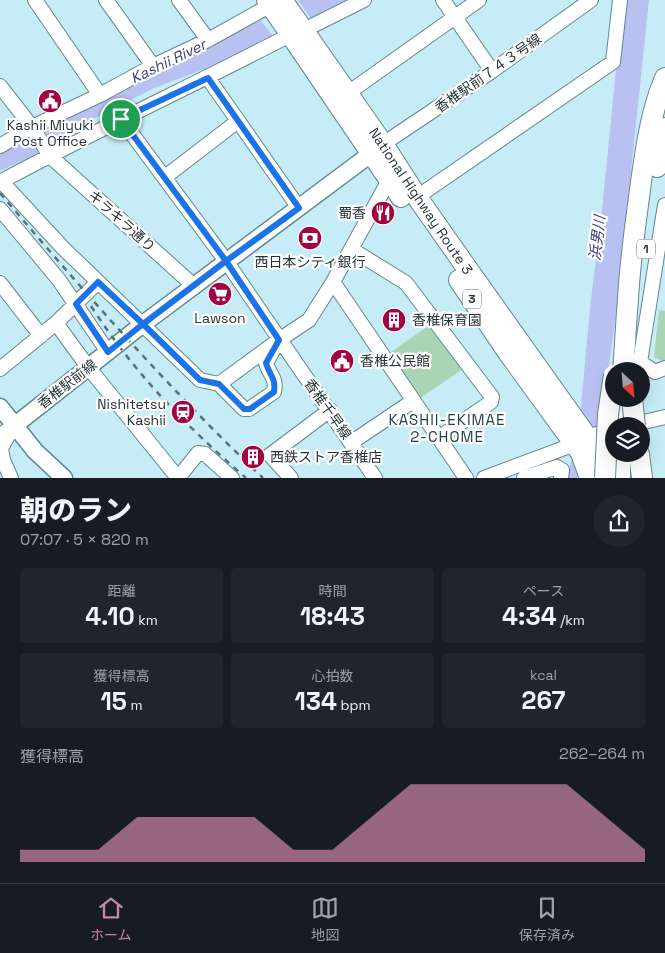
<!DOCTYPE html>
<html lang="ja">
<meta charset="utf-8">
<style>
body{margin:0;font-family:"Space Grotesk","Noto Sans JP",sans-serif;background:#20242c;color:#f1f3f6;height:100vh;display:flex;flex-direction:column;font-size:19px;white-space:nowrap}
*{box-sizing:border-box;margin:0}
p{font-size:16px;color:#9ea1a6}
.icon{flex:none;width:28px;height:28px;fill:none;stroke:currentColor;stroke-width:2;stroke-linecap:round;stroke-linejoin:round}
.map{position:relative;height:478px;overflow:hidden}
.panel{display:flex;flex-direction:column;background:#171b24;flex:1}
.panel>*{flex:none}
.needle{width:32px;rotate:154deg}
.tools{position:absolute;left:605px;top:362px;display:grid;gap:10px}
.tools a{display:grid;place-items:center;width:45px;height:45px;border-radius:50%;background:#171b24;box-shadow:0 5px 20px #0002;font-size:25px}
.pin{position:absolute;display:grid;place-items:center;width:42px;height:42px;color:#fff;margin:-21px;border:2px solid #fff;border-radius:50%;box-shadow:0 1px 5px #0007}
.round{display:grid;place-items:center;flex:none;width:52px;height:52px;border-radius:26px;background:#20242c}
.summary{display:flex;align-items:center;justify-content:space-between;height:85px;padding:0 20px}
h1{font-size:28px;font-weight:800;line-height:38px}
.stats{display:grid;grid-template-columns:repeat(3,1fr);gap:8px;height:85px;padding:5px 20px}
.stats div{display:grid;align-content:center;border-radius:5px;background:#20242c;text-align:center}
.stats b{font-size:25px;font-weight:800}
.stats small{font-size:14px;font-weight:400}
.stats p{font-size:14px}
.chart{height:140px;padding:10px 20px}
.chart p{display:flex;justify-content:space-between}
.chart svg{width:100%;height:90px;margin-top:5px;fill:#cd87a4;opacity:.7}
.tabs{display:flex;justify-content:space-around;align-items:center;height:70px;border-top:1px solid #363941;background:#171b24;font-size:14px;color:#9ea1a6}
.tabs a{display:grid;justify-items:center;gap:2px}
.tabs .current{color:#cd87a4}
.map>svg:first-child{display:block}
.green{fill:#aad5b5}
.water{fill:#b9c1f3}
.pier{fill:#c6edf7}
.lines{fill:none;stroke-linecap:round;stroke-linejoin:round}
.minor-casing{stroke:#628790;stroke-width:16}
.major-casing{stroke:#628790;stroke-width:19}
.highway-casing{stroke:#628790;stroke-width:22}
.minor{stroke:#fff;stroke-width:14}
.major{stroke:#fff;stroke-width:16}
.highway{stroke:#fff;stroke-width:20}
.rail{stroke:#597076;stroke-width:2.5;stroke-dasharray:6 6;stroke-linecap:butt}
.highway-bridge-casing{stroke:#628790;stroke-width:22;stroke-linecap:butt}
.highway-bridge{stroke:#fff;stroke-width:20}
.route-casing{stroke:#fff;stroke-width:10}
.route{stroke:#1a73e8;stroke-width:6}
.labels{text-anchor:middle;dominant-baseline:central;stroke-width:4.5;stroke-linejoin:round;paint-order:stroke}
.shield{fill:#fff;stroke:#667174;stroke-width:1}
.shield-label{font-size:12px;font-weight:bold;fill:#253438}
.street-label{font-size:14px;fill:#253438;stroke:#fff}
.poi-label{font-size:14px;fill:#253438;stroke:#fff}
.water-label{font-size:15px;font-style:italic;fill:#3b407c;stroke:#fff}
.neighbourhood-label{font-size:15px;letter-spacing:1px;fill:#1f424b;stroke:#fff}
</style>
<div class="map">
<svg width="665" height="478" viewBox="0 0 665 478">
<rect width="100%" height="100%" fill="#c6edf7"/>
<path class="green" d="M659,310L665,311V362L654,357Z
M431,324L463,369L419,399L388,354Z"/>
<path class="water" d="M299,0H347L229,60L154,88L53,140L34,155L0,171V148L259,20H261Z
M623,0H649L616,315L593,478H568L581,405L590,308L602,209Z"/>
<path class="pier" d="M299,1L311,19L274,37L261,21Z"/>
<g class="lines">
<g class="minor-casing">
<path id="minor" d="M35,0L100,95
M106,0L153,66
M179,0L208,40
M443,0L492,71
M304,30L364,0
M208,78L299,208
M0,86L32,127L50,156L194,286
M348,93L479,0
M121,119L226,261L375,478
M383,144L492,71L591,0
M0,146L32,127L100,95L153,66L208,40L271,5
M165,177L238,121
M1,181L63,248L200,380L219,384
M0,182C96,130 194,85 290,35
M417,197L613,62L620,0
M0,209L59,280L108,352
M351,249L406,283L492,397L491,402L440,437
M333,282L466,478
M0,283L41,336
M56,323L88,367L178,478
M279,340L266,363C270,377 277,377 274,392L249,409H244L219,384Z
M279,340L309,320L333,282L389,180
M640,362L655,372L665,368
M0,369L56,323L98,282
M637,371L640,362L665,205
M627,426L665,417
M0,435L14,426L1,448L3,460L11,478
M352,442L413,401
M178,478L198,453L205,454L232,478
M291,478L270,455L330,410
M484,478L575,444L587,437L614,429
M524,478L557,467L562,470L561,478"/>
</g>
<g class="major-casing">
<path id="major" d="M0,407L35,451L64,478
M14,426L143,324L380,147"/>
</g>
<g class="highway-casing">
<path id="highway" d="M267,0L401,197
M282,0L383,144L417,197L464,264L587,437L607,477
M657,167L665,128
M459,280L507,351L581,453L590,478
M623,371C625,347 626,323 628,299C630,260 636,221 641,182C646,147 651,111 665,78
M619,426L620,399
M620,454V478
M639,454L642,478"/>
</g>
<use href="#minor" class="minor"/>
<use href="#major" class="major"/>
<use href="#highway" class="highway"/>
<path class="rail" d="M0,193C84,292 169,389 263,478
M91,306C135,374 185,425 246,478"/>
<g class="highway-bridge-casing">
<path id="highway-bridge" d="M632,399L635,426
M605,478L608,414L614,375"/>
</g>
<use href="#highway-bridge" class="highway-bridge"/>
</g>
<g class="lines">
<g class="route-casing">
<path id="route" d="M121,119L226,261L143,324L98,282L76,304L108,352L143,324L200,380L219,384L244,409H250L274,392C276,377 270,377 266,363L279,340L226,261L299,208L208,78L121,119"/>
</g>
<use href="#route" class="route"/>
</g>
<defs>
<g id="civic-disc" transform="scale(1.25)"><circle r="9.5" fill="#a10440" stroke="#fff"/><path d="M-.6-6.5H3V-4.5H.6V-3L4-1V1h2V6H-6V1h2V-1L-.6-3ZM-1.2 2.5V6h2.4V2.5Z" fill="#fff"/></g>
<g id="restaurant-disc" transform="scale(1.25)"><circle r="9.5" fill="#a10440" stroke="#fff"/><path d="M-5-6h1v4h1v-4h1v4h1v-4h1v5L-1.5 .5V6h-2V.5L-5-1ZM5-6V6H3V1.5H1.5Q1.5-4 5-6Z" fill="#fff"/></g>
<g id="bank-disc" transform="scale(1.25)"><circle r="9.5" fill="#a10440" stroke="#fff"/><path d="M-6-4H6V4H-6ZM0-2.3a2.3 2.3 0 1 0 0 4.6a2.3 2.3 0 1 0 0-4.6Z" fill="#fff"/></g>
<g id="supermarket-disc" transform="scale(1.25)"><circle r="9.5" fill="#a10440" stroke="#fff"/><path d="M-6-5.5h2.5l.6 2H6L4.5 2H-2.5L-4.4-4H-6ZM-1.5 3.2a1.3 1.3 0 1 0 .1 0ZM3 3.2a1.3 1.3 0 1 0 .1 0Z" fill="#fff"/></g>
<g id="building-disc" transform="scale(1.25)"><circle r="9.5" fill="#a10440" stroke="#fff"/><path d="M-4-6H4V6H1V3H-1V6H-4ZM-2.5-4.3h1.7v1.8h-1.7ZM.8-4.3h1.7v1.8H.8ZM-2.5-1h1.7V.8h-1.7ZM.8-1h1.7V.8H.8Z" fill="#fff"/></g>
<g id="station-disc" transform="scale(1.25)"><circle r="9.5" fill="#a10440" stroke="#fff"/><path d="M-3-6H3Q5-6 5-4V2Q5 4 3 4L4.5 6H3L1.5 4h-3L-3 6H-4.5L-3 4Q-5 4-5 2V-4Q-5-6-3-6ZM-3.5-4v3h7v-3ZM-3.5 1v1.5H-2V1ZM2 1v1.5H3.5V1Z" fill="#fff"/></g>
</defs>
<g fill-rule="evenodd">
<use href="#civic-disc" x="50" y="101"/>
<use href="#restaurant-disc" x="383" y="213"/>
<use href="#bank-disc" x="310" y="238"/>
<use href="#supermarket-disc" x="220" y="294"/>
<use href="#building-disc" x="394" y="320"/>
<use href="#civic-disc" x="342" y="361"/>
<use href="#station-disc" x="183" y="412"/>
<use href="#building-disc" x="253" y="457"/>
</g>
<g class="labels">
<g class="shield">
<rect x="637" y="239.5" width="18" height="19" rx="4"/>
<rect x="463" y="289.5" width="18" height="19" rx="4"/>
</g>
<g class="shield-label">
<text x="646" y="249">1</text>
<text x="472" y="299">3</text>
</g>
<g class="street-label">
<text transform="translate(488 73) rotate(-35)">香椎駅前７４３号線</text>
<text transform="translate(421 201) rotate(56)">National Highway Route 3</text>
<text transform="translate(122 221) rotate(42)">キラキラ通り</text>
<text transform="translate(67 384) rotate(-38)">香椎駅前線</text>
<text transform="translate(328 409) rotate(55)">香椎千早線</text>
</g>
<g class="poi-label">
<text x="50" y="125">Kashii Miyuki<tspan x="50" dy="16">Post Office</tspan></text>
<text x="366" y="213" text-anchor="end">蜀香</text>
<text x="310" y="262">西日本シティ銀行</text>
<text x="220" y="318">Lawson</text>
<text x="412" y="320" text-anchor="start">香椎保育園</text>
<text x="360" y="361" text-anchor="start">香椎公民館</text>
<text x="166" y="404" text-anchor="end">Nishitetsu<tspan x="166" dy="16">Kashii</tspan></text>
<text x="270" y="457" text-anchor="start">西鉄ストア香椎店</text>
</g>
<g class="water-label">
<text transform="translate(168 61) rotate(-26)">Kashii River</text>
<text transform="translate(597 238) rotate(-83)">浜男川</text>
</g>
<g class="neighbourhood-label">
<text x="447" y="419">KASHII-EKIMAE<tspan x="447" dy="17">2-CHOME</tspan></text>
</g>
</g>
</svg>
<div class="tools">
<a><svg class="needle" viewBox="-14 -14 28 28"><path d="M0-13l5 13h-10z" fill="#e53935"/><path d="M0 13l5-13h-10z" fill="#9ea1a6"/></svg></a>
<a><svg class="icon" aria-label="layers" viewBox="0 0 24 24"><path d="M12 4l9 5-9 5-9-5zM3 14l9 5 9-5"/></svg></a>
</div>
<div class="pin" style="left:121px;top:119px;background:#1e9e55"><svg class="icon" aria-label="arrive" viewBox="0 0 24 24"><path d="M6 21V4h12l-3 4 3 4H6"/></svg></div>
</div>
<section class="panel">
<div class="summary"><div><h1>朝のラン</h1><p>07:07 · 5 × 820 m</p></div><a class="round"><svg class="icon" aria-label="share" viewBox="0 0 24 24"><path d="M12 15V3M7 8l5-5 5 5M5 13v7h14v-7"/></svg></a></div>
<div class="stats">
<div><p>距離</p><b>4.10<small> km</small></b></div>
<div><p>時間</p><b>18:43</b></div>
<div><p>ペース</p><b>4:34<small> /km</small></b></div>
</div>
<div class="stats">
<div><p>獲得標高</p><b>15<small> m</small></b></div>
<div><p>心拍数</p><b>134<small> bpm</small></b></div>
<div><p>kcal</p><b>267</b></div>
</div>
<div class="chart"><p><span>獲得標高</span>262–264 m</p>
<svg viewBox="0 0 160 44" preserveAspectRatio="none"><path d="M0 44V38L10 38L20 38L30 22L40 22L50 22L60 22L70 38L80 38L90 22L100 6L110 6L120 6L130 6L140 6L150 22L160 38V44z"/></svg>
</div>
</section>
<nav class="tabs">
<a class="current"><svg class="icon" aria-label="home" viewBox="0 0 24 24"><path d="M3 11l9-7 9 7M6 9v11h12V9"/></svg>ホーム</a>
<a><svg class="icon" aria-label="map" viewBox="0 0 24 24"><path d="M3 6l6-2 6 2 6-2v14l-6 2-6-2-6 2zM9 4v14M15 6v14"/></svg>地図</a>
<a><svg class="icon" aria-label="saved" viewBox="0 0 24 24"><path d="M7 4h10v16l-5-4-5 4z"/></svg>保存済み</a>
</nav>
